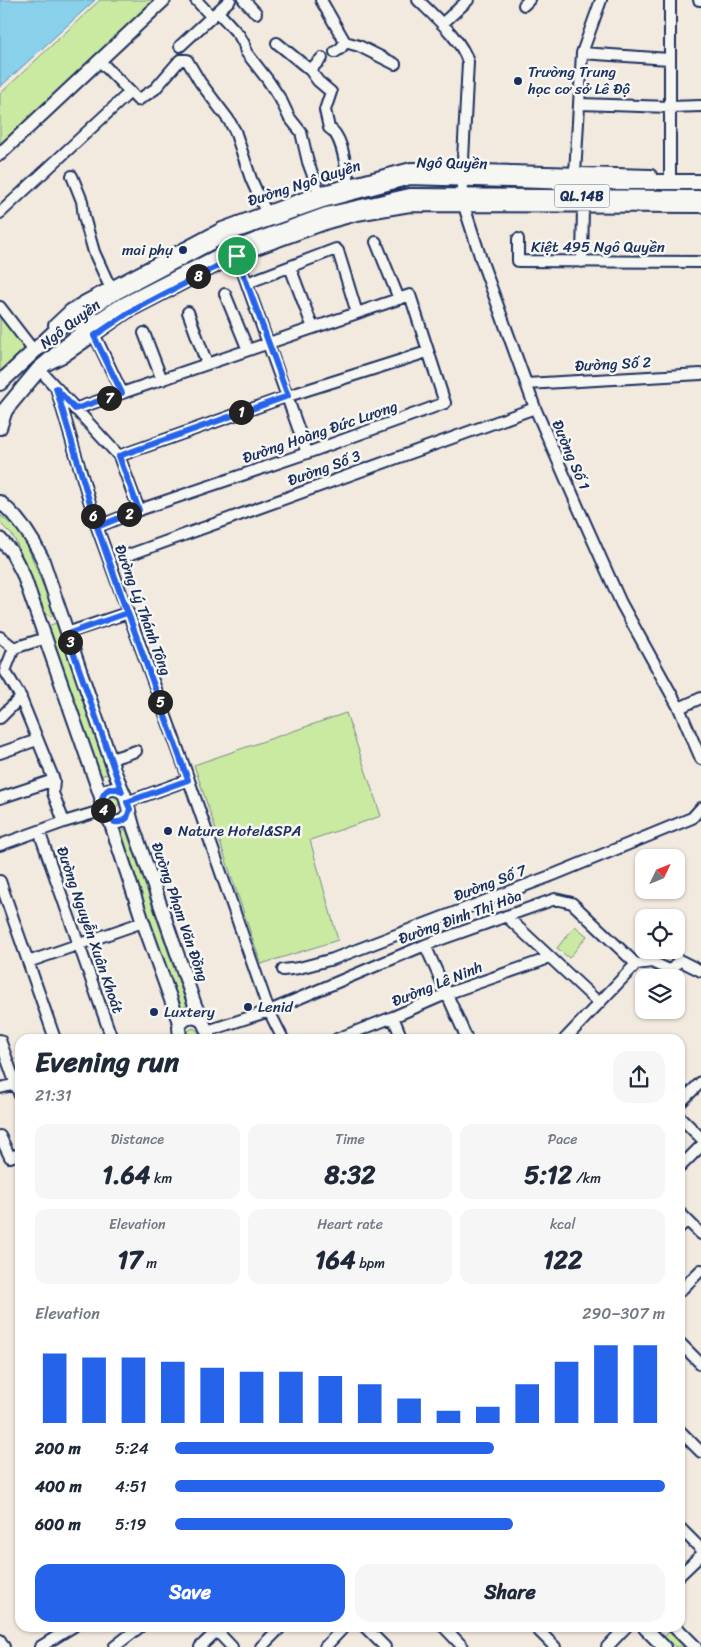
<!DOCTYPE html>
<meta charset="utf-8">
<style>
body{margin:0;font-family:Sriracha,sans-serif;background:#f6f6f7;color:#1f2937;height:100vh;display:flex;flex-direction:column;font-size:19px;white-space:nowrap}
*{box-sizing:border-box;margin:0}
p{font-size:16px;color:#747a83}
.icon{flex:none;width:28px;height:28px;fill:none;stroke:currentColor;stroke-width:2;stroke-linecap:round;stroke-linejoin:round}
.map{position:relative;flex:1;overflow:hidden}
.drawer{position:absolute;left:15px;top:1034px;width:670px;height:598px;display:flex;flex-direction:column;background:#fff;border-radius:15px;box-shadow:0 1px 4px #0004}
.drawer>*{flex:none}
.needle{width:32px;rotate:47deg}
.buttons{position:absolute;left:635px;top:849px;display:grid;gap:10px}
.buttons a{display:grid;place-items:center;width:50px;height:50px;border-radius:10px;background:#fff;box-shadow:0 1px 4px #0004;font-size:25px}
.pin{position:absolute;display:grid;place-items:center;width:42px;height:42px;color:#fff;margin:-21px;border:2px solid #fff;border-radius:50%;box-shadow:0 1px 5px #0007}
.km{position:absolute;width:25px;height:25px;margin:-12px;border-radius:50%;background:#222;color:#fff;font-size:14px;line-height:25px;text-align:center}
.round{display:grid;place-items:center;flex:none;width:52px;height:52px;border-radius:15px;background:#f6f6f7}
.overview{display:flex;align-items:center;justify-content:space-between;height:85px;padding:0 20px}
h1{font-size:28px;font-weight:800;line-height:38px}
.stats{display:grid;grid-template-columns:repeat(3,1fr);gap:8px;height:85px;padding:5px 20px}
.stats div{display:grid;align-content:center;border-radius:12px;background:#f6f6f7;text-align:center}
.stats b{font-size:25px;font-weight:800}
.stats small{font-size:14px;font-weight:400}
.stats p{font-size:14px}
.chart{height:140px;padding:10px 20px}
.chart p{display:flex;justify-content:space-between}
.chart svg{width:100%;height:90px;margin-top:5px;stroke:#2563eb;stroke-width:6}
.primary-button{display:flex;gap:10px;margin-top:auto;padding:10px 20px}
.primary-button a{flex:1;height:58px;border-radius:15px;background:#2563eb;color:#fff;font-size:20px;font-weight:800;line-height:58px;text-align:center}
.primary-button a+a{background:#f6f6f7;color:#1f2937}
ul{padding:0 20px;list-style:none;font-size:16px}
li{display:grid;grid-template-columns:80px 60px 1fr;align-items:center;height:38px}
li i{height:12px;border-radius:6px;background:#2563eb}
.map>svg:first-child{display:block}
.green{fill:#caeaa2;stroke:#728c80}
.water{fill:#89d0ea;stroke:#5d90b2}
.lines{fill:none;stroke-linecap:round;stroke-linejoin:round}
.minor-casing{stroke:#1b2f5e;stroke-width:14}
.major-casing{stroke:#1b2f5e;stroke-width:16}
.highway-casing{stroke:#1b2f5e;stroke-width:18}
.minor{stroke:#f6f6f2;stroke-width:10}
.major{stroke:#f6f6f2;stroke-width:12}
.highway{stroke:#f6f6f2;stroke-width:14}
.route-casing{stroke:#fff;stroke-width:10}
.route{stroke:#2563eb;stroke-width:6}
.poi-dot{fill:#1b2f5e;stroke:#f6f6f2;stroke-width:2}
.labels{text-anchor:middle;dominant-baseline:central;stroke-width:5;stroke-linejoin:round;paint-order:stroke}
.shield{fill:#f6f6f2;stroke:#5d6b8a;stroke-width:1}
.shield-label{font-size:14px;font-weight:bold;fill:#1b2f5e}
.poi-label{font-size:15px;fill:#1b2f5e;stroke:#f6f6f2;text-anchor:start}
.street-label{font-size:15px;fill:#1b2f5e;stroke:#f6f6f2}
</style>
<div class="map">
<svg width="701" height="1647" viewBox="0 0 701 1647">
<rect width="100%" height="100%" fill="#f2e9df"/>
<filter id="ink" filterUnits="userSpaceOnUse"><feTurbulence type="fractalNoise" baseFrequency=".02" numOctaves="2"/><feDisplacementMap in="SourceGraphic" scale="10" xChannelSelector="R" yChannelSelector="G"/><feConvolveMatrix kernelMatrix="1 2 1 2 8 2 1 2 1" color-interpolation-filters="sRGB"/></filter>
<g filter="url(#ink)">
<path class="green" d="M100,0H157L0,146V94Z
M0,308L34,351L0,383Z
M0,515L18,530L25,540L53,611V614L51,616L46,614L16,542L12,535L0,523Z
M56,623L108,774L99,776L48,626Z
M346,713L381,816L310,840L338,940L261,964L194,765Z
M107 802a6 6 0 1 1 12 0a6 6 0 1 1-12 0Z
M126,830L187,1006L179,1009L119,832Z
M575,926L587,936L569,958L557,948Z
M187.5 1034a5.5 5.5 0 1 1 11 0a5.5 5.5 0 1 1-11 0Z
M670,1631L685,1647H675L664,1637Z"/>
<path class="water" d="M0,0H95L0,87Z"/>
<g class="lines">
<g class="minor-casing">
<path id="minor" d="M196,0L212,17
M244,0L256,13
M321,0L345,42L341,48L335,52
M418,0C434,16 462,40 468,62L462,179L464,206L482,262L535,408L578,507L621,603L679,708L701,759
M699,0H701
M524,5L529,0
M218,12L239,35L244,44L246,52L267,79L281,100L289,117L301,132L308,162L319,192
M442,24L468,0
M345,42L359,46L395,64
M277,43L310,70
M180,46L230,0
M582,53L669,59
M322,58L310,70L318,81L331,92L325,110L329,128C343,135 346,169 349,184
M99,60L138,100L155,89L180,60H187L200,82L228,119L235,131L251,179L266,212
M580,104L670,107L701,106
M575,174L582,53L601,0
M72,176L82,201L84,217L94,252L110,287
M670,176V0
M0,213L130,92
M518,239V261L701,262
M376,242L399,299
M237,256L307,453
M582,262L583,207
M290,267L313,328
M247,283L336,249L338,251L357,313
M225,294L248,350
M0,307L34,351L38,347
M188,312L207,364
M54,325L70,310L83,302L222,228L319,192L411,168L651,175
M144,333L162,380
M95,336L122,393
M526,384L701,374
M57,391L97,527L185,769L269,1011L283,1039
M75,409L410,295L445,403L307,453L139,510L97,527
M119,456L288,396L427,352
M139,510L119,456L39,369L65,356L127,313L237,256L328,223L357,215L410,206L701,207
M123,557L535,408
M67,633L127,613
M0,637L14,648L46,638
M14,648L5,671L19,694L54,780L53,793L64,822
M679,708L701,698
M0,718L21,697
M0,753L37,740
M111,759L136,751
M0,798L54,780
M127,802L188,780
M39,831L112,1039
M0,845L64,822L104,810
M0,881L55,1039
M506,916L599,1003
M425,945L467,1039
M28,962L143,922
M283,970L299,968L333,959L553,875L692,818L701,808
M393,1017L402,1039
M207,1031L269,1011L425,945L555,899L572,903L636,964L652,962L671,971L679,960L701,971
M337,1039L393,1017L446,994L541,961L548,956
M565,1039L636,964
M0,1040L20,1096
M0,1088L20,1083
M680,1103L701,1082
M680,1117L701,1138
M0,1136L10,1157L20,1154
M680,1167L701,1146
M680,1213L701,1234
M680,1227L687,1220
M680,1291L701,1270
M680,1343L701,1364
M680,1431L701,1452
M680,1528L701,1549
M680,1575L701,1555
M364,1626L385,1647
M443,1626L463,1647
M534,1626L555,1647
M213,1627L232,1647
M0,1640L4,1647
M40,1647L74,1626
M114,1647L141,1626
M200,1647L222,1626
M261,1647L282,1626
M325,1647L345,1626
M607,1647L627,1626"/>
</g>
<g class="major-casing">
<path id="major" d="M0,154L164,0
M0,428L7,407
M0,502C19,518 31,535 42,558L115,773L125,796L133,826L195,1005L207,1031L209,1039
M0,539L11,551L23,574L101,797
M122,792C115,787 108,788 102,795C99,806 104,819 114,823L123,821L129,814
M110,821L143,922L180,1025
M180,1039L179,1027C184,1017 193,1015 202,1021
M674,1626L695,1647
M645,1628L664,1647"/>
</g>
<g class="highway-casing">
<path id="highway" d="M0,383L62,325L114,293L226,234L323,200L410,177L574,182H701
M0,416L39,369L73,340L98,321L120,307L233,249L326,215L410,196L701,198"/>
</g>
<use href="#minor" class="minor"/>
<use href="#major" class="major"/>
<use href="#highway" class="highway"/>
</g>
</g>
<g class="lines" filter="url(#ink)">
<g class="route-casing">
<path id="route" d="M237,256L288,396L119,456L139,510L97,527L127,613L67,634L122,792L118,789H109C91,800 109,834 127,818L130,809L127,802L188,780L97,527L56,388L75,409L122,393L94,336L128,313L237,256"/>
</g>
<use href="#route" class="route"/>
</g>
<g class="poi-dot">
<circle cx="518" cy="81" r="5"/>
<circle cx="183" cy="250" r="5"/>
<circle cx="168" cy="831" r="5"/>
<circle cx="248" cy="1007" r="5"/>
<circle cx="154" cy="1012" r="5"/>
</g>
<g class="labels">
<rect class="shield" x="554.5" y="184.5" width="55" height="23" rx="4"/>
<g class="shield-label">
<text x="582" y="196">QL.14B</text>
</g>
<g class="poi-label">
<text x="528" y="72">Trường Trung<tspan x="528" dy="17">học cơ sở Lê Độ</tspan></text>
<text x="173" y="250" text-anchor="end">mai phụ</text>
<text x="178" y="831">Nature Hotel&amp;SPA</text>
<text x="258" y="1007">Lenid</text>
<text x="164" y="1012">Luxtery</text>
</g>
<g class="street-label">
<text transform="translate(452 163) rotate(1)">Ngô Quyền</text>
<text transform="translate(304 183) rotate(-18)">Đường Ngô Quyền</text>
<text x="598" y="247">Kiệt 495 Ngô Quyền</text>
<text transform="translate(70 324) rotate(-37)">Ngô Quyền</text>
<text transform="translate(613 364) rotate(-3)">Đường Số 2</text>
<text transform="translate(320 432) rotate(-19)">Đường Hoàng Đức Lương</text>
<text transform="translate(571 455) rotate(67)">Đường Số 1</text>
<text transform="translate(324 468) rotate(-20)">Đường Số 3</text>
<text transform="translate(143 610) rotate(70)">Đường Lý Thánh Tông</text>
<text transform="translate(490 883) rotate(-21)">Đường Số 7</text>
<text transform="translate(180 912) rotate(71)">Đường Phạm Văn Đồng</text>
<text transform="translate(460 917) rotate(-20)">Đường Đinh Thị Hòa</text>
<text transform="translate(90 930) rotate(71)">Đường Nguyễn Xuân Khoát</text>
<text transform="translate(437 984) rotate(-22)">Đường Lê Ninh</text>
</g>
</g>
</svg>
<div class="buttons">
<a><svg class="needle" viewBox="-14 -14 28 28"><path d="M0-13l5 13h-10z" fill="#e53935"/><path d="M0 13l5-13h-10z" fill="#747a83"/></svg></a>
<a><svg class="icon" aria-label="locate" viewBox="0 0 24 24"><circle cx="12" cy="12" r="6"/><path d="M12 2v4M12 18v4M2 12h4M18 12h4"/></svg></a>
<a><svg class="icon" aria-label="layers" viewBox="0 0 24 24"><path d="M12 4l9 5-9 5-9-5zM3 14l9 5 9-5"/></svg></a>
</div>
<div class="pin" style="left:237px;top:256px;background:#1e9e55"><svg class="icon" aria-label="arrive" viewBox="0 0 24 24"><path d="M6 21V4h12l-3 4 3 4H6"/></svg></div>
<b class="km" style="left:241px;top:412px">1</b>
<b class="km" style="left:129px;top:514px">2</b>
<b class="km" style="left:70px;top:642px">3</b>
<b class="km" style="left:103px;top:810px">4</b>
<b class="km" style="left:160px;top:702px">5</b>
<b class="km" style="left:93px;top:516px">6</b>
<b class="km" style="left:109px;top:398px">7</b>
<b class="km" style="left:198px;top:276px">8</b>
<section class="drawer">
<div class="overview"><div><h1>Evening run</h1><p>21:31</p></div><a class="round"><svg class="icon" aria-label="share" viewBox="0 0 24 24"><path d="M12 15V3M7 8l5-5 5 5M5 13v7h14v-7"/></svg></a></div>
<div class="stats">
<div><p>Distance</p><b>1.64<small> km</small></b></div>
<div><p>Time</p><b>8:32</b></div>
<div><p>Pace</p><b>5:12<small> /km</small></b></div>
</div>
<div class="stats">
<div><p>Elevation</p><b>17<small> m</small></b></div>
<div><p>Heart rate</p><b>164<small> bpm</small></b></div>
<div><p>kcal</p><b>122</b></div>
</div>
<div class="chart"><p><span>Elevation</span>290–307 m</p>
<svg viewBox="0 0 160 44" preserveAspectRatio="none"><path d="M5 44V10M15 44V12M25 44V12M35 44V14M45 44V17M55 44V19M65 44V19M75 44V21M85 44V25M95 44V32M105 44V38M115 44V36M125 44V25M135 44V14M145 44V6M155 44V6"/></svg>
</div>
<ul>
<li><b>200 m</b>5:24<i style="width:65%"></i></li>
<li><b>400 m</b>4:51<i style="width:100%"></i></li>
<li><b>600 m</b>5:19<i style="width:69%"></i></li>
</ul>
<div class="primary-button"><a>Save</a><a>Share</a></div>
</section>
</div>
